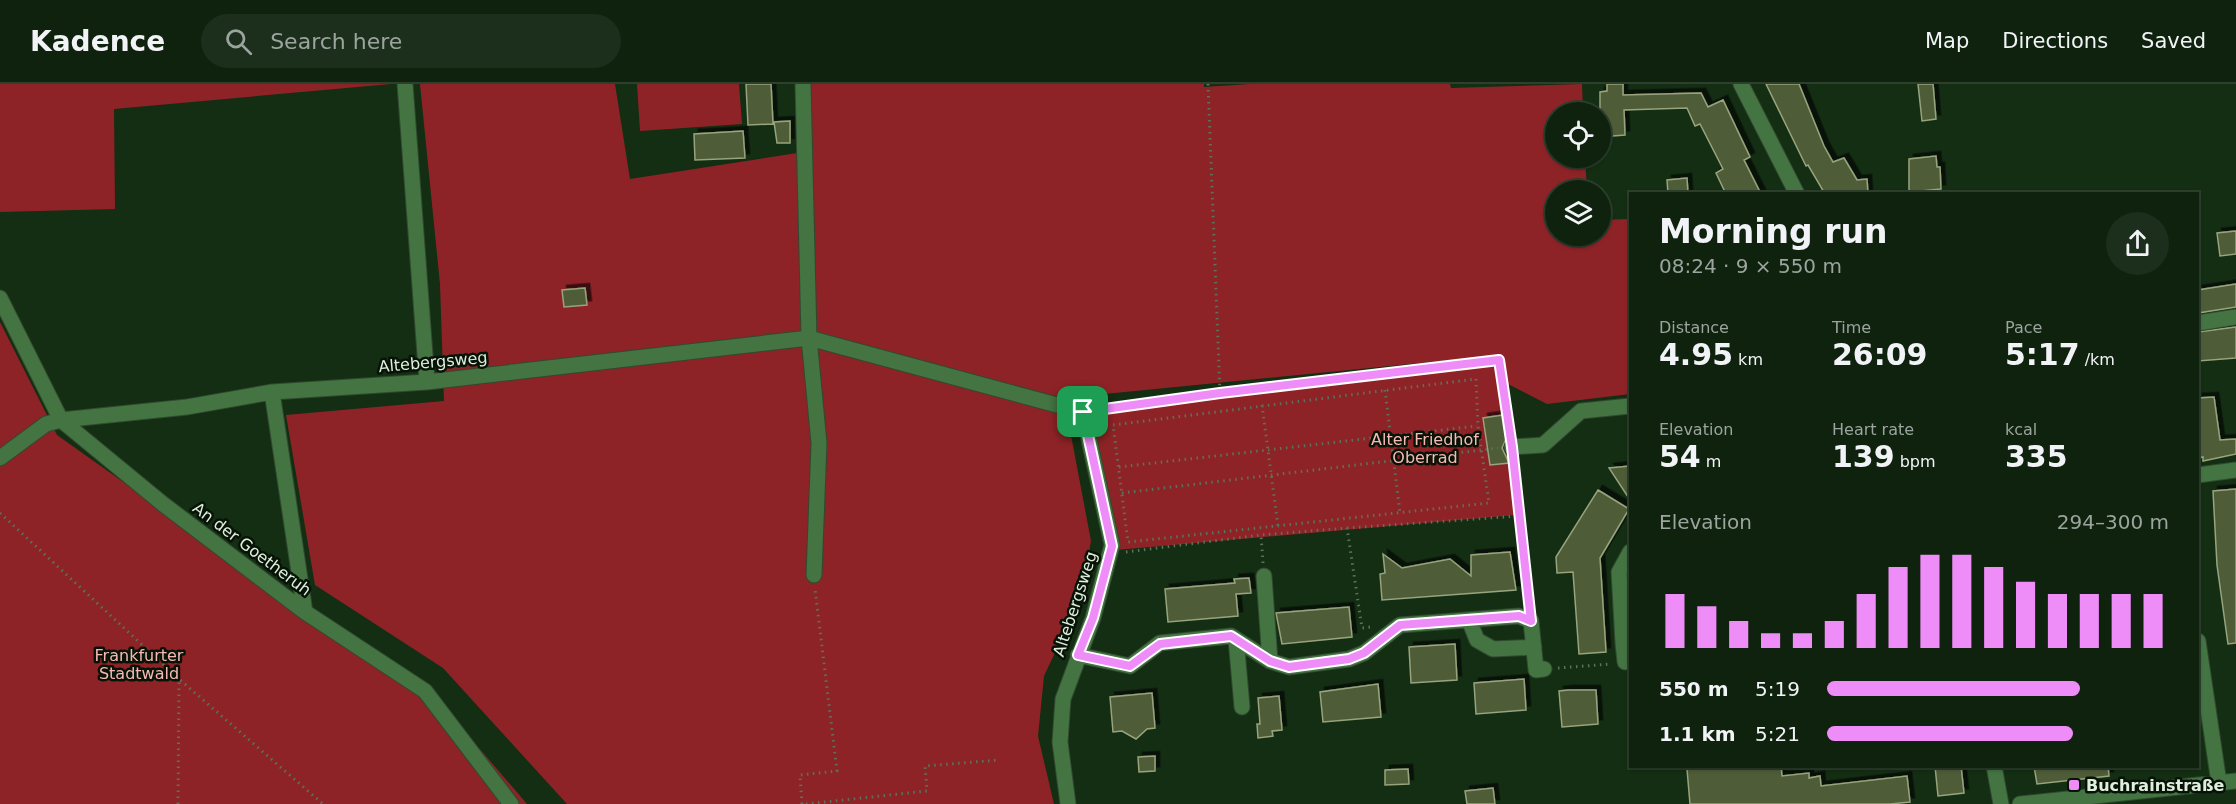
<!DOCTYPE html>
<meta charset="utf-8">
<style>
body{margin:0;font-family:"DejaVu Sans",sans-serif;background:#1c2f1c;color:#f1f3f6;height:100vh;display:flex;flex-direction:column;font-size:22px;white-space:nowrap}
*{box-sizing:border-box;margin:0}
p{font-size:20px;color:#9ba49e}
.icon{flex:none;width:33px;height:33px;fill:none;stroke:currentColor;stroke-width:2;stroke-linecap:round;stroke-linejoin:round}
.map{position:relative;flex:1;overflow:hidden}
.panel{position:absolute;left:1629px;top:108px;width:570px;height:576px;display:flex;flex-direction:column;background:#0e220e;border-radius:0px;box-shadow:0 2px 4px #0004,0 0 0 2px #2e3f2e}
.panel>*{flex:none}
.tools{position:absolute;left:1545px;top:18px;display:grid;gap:12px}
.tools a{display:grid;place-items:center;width:66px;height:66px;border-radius:50%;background:#0e220e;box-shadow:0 2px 4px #0004,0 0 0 2px #2e3f2e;font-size:30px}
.pin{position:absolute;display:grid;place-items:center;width:51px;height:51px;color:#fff;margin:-26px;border-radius:12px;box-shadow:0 3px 9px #0006}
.round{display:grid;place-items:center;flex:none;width:63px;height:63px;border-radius:32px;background:#1c2f1c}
.overview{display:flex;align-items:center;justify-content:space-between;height:102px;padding:0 30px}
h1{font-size:33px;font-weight:700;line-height:45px}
.stats{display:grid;grid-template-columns:repeat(3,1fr);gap:9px;height:102px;padding:6px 30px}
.stats div{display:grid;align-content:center}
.stats b{font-size:30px;font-weight:700}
.stats small{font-size:16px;font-weight:400}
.stats p{font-size:16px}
.chart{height:168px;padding:12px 30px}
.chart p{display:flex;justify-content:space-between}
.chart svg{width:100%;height:108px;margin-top:6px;stroke:#ee8cf8;stroke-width:6}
ul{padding:0 30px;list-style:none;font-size:20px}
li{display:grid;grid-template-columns:96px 72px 1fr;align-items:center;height:45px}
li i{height:15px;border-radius:8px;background:#ee8cf8}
header{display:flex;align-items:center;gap:36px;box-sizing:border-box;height:84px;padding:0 30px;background:#0e220e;border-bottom:2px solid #2e3f2e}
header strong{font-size:28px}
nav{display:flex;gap:33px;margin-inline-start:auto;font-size:21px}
.search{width:420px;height:54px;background:#1c2f1c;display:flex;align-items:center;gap:15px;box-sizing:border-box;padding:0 21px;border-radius:33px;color:#9ba49e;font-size:22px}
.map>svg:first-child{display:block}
.green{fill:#8e2327}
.building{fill:#4f5b37;stroke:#97a47d;stroke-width:1.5;filter:url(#shadow)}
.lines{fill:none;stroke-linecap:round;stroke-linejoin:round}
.minor-casing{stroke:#30492f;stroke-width:17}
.path{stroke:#5b725b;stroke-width:3;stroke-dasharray:1.5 4.5;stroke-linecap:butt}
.minor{stroke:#437442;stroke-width:15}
.route-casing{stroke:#fff;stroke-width:12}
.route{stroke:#ee8cf8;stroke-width:8}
.poi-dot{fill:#ee8cf8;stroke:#081307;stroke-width:2}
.labels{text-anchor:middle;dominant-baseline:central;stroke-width:5;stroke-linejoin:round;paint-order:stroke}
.street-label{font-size:16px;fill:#dfefde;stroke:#081307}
.park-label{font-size:16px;fill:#f6b9b4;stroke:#081307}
.poi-label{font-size:16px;font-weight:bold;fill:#dfefde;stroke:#081307;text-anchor:start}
</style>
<header>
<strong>Kadence</strong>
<div class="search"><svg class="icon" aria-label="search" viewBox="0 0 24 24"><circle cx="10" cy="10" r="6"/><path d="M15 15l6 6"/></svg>Search here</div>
<nav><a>Map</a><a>Directions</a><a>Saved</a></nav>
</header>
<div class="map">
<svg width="2236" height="720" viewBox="0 0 2236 720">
<defs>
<filter id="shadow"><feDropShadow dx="4.5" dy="-4.5" stdDeviation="0" flood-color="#0009"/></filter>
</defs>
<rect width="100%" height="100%" fill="#132e13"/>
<path class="green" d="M0,0H391L114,25L115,125L0,128Z
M420,0H615L630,95L797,69L810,58L808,0H1204V3L1250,0H1450L1451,4L1582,0L1583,28H1556V74H1585L1587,106H1556V152H1600L1601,136L1630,135V310L1547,320L1506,299L1502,271L1064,314L1091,457L1086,485L1067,543L1044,592L1038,652L1054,720H567L443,584L315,501L286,331L444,317L440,200Z
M637,0H739L742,40L640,47Z
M0,238L57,351L305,527L430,607L527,720H0Z
M1496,280L1516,431L1116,466L1089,331Z"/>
<path class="building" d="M746,0H771L773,40L748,41Z
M1607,0H1623V11L1701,9L1708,23L1723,16L1750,73L1744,76L1761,110H1726L1716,89L1723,85L1700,40L1695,42L1687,24L1624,26L1625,51L1600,53V8L1607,7Z
M1766,0H1799L1824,62L1833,78L1844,74L1857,96L1867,95L1868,110H1825L1808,81L1806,82Z
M1918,0H1933L1936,35L1922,37Z
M790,37V59H777L774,38Z
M743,47L745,74L695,76L694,50Z
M1936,72L1937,83H1940L1941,105L1909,108V75Z
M1687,94L1688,110H1668L1667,96Z
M2236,147V170L2220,172L2217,149Z
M2236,200V223L2198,229V206Z
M585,204L587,221L564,223L562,206Z
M2236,243V274L2198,277V248Z
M2214,313L2220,356L2236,355V370L2203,377V373L2198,374V314Z
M1503,331L1506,355L1502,364L1509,379L1490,381L1483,334Z
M1630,382V416L1609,384Z
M2236,405V559L2228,560L2217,481L2213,407Z
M1598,406L1629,425L1600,474L1606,568L1579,570L1573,488L1557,489L1556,473Z
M1510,468L1516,506L1382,516L1380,490L1385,489L1383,470L1402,484L1450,475L1471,492V471Z
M1249,494L1251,509L1236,510L1238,532L1168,538L1165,505L1235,499L1234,495Z
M1349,523L1352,553L1282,560L1276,529Z
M1455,560L1457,596L1411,599L1409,563Z
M1524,595L1526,626L1476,630L1474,599Z
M1378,600L1381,633L1323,638L1320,608Z
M1569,606H1596L1598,640L1562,643L1559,607Z
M1152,609L1155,644L1147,645L1136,655L1122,647L1113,648L1110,613Z
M1279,612L1282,646L1272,647L1273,652L1258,654L1257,640H1260L1258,614Z
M1155,672V687L1139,688L1138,673Z
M1713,682H1781L1782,692L1809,689V694L1820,692L1821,702L1907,692L1910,718L1890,720H1690L1687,685Z
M1935,682H1961L1964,709L1938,712Z
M2034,682H2108L2109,692L2037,700Z
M1408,685L1409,700L1385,701V686Z
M1493,704L1495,720H1467L1465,707Z"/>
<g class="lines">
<g class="minor-casing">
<path id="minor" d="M405,0L427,298
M803,0L809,254L819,359L814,491
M1741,0L1797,110
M0,214L61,336L163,420L305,528L425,607L511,720
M2198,239L2236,233
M272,308L305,528
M1512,363L1543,361L1581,327L1630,322
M0,374L46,340L61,336L187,323L272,308L427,298L809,254L1083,328L1112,461L1093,534L1063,615L1060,658L1068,720
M2198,391L2236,386
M1264,492L1270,577
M1469,536L1477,556L1493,565L1534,563
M1236,555L1242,623
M2198,557L2219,699
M1623,559L1619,488L1630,468
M1078,571L1130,582L1160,559L1231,552L1270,577L1289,583L1349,575L1364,569L1400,541L1519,532L1531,537L1536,586L1544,585
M1625,578L1623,559L1630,558
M1994,682L2001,720
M2020,720L2236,697"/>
</g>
<path class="path" d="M1208,0L1220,309
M1476,295L1478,342L1489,419L1128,458L1113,341Z
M1385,306L1400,429
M1262,321L1278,442
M1097,326L1220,309L1499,276L1509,348
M1513,378L1529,520
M1119,383L1477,342
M1122,409L1498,364
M0,429L179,595L323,720
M1347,444L1519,432
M1126,468L1261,451
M1263,479L1261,451L1347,444L1362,544L1371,543
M1558,584L1611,580
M178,720L179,595
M802,720L800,691L837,687L815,505
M806,720L927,707L925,682L999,676"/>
<use href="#minor" class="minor"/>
</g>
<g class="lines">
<g class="route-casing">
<path id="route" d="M1499,276L1512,363L1531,537L1519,532L1400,541L1364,569L1349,575L1289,583L1270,577L1231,552L1160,560L1130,582L1078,571L1093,534L1112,462L1083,328L1220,309Z"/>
</g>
<use href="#route" class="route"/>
</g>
<rect class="poi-dot" x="2068" y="695" width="12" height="12" rx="3"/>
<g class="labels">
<g class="street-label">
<text transform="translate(433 278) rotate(-5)">Altebergsweg</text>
<text transform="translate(252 465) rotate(37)">An der Goetheruh</text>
<text transform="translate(1075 520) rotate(-72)">Altebergsweg</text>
</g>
<g class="park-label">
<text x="1425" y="355">Alter Friedhof<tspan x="1425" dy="18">Oberrad</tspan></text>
<text x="139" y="571">Frankfurter<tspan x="139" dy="18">Stadtwald</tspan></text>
</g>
<g class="poi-label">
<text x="2086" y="701">Buchrainstraße</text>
</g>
</g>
</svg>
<div class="tools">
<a><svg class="icon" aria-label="locate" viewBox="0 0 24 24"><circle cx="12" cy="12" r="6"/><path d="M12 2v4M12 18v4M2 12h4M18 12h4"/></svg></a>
<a><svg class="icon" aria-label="layers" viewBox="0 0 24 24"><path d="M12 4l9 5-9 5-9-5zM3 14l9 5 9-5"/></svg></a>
</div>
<div class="pin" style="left:1083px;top:328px;background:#1e9e55"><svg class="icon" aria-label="arrive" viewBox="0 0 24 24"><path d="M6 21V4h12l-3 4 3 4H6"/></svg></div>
<section class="panel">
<div class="overview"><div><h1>Morning run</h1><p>08:24 · 9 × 550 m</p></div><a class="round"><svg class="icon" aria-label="share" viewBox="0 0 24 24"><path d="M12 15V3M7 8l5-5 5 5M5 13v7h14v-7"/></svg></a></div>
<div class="stats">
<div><p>Distance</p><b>4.95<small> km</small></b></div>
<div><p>Time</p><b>26:09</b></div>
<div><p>Pace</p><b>5:17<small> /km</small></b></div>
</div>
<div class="stats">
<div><p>Elevation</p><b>54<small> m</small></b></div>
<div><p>Heart rate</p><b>139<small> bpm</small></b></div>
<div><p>kcal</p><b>335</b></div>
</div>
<div class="chart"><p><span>Elevation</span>294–300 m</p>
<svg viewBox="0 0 160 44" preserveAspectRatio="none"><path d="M5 44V22M15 44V27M25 44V33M35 44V38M45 44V38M55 44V33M65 44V22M75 44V11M85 44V6M95 44V6M105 44V11M115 44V17M125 44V22M135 44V22M145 44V22M155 44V22"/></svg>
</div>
<ul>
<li><b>550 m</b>5:19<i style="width:74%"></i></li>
<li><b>1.1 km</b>5:21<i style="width:72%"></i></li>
</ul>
</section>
</div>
